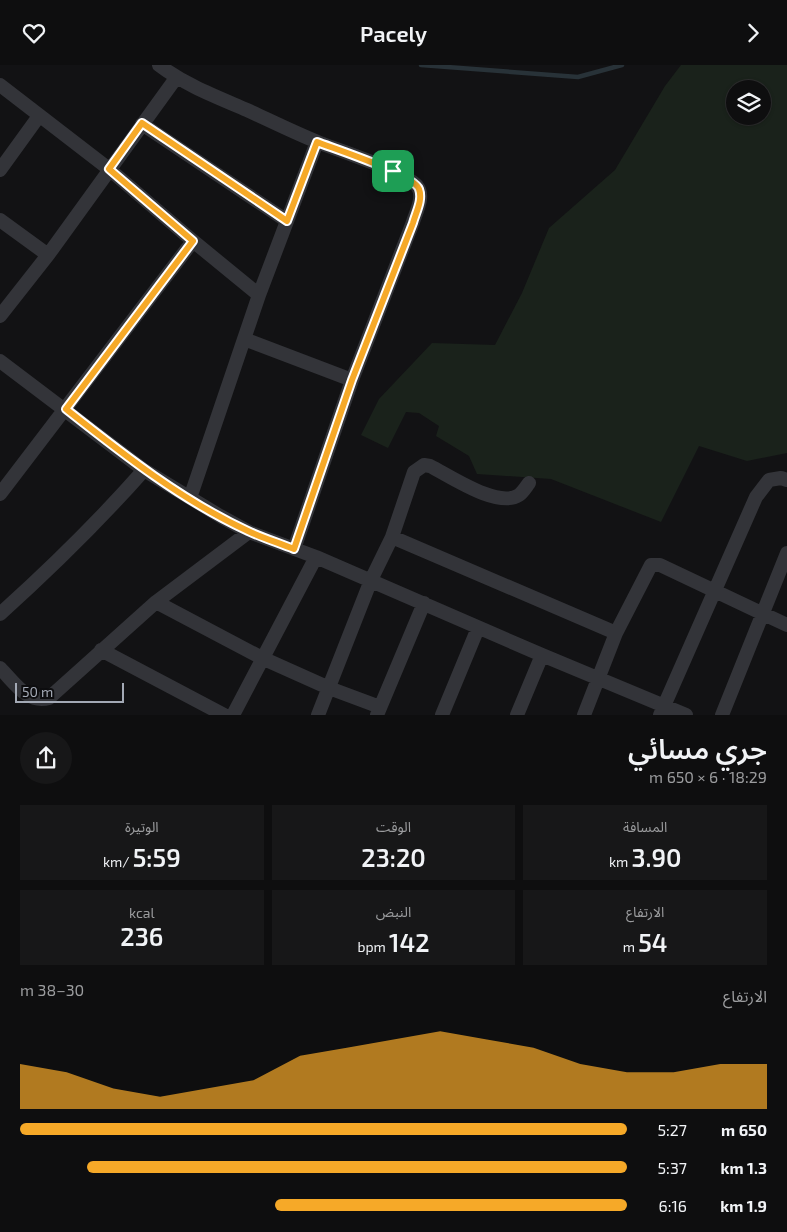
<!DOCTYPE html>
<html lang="ar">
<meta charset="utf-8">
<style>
body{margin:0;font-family:"Exo 2","Noto Sans Arabic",sans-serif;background:#171718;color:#f1f3f6;direction:rtl;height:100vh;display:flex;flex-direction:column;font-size:19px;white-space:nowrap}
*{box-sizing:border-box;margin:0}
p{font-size:16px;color:#9b9c9e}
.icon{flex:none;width:28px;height:28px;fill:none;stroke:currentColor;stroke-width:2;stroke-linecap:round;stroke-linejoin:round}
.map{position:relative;height:650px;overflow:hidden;direction:ltr}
.panel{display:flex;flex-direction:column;background:#0e0e0f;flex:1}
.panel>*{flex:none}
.tools{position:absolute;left:726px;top:15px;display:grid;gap:10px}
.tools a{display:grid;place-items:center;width:45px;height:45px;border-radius:50%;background:#0e0e0f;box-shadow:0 1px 4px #0004,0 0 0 1px #2e2e2f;font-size:25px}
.scale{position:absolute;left:15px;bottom:12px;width:109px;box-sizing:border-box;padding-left:5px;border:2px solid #a3a9b5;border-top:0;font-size:14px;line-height:18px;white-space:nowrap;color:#a3a9b5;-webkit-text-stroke:4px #0d0d0f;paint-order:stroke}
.pin{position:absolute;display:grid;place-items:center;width:42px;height:42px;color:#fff;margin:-21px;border-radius:10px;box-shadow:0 2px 8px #0006}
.round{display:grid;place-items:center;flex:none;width:52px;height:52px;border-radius:26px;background:#171718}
.summary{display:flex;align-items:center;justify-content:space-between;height:85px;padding:0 20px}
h1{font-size:28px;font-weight:600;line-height:38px}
.metrics{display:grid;grid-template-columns:repeat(3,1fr);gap:8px;height:85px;padding:5px 20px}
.metrics div{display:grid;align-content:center;border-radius:0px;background:#171718;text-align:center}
.metrics b{font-size:25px;font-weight:600}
.metrics small{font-size:14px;font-weight:400}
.metrics p{font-size:14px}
.chart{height:140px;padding:10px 20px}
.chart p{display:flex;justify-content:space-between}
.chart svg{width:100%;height:90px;margin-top:5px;fill:#f6a928;opacity:.7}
ul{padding:0 20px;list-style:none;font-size:16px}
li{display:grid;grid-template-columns:80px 60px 1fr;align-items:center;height:38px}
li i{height:12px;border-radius:6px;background:#f6a928}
header{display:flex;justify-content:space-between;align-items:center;height:65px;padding:0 20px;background:#0e0e0f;font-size:22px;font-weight:600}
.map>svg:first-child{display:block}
.green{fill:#1a221b;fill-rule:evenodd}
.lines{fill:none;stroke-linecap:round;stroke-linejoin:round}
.stream{stroke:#283238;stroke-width:4.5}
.street{stroke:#333439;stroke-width:14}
.route-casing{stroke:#fff;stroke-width:10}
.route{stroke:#f6a928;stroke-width:6}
</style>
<header><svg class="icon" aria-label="forward" viewBox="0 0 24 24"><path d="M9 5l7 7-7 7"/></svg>Pacely<svg class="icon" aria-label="heart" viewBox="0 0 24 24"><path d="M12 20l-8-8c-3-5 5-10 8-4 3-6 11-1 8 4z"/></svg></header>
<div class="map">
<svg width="787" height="650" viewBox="0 0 787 650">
<rect width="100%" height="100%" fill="#121214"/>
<path class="green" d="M681,0H787V388L747,396L699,381L661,457L551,414L477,409L469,391L436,371L439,361L419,348L406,347L388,383L361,370L379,334L432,278L495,280L522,228L549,163L615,105L665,21ZM735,24H762V51H735Z"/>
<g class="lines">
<path class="stream" d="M421,0L578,12L622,0"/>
<path class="street" d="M159,0C185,20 217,32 247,45C271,56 295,68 320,78C338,85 408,108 417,121C425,131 416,147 413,157L352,315L294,484
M0,20L109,104L193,176L259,230
M142,59L287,156
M0,105L39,51
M0,155L48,190
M0,251L48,190L176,13
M244,274L352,315
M0,296L144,405L220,451L249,467L316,492L542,590L686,650
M0,429L193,176
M190,433L259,230L317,77
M392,472L616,568
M156,537L262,593L329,623L380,642
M0,549C51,503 99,456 144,405
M101,585L224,650
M0,603C14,617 27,639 49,633L156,537L249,467
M233,650L316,492
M318,650L371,515L392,472L414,407L424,400L430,401C450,411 498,444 519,430C523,427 526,422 529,418
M377,650L424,538
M442,650L478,563
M517,650L542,590
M584,650L616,568L651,500H660L787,560
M660,650L756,432L769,415L781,413L787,415
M722,650L787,488"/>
</g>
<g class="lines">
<g class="route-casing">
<path id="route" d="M142,58L287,156L317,77C335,84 413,109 419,124C423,135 416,147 413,158L352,315L294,484C279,478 263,473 248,466C181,435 123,389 66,344L193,176L109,104Z"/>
</g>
<use href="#route" class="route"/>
</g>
</svg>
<div class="tools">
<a><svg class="icon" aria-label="layers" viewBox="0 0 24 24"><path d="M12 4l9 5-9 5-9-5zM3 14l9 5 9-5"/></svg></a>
</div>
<div class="scale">50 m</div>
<div class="pin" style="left:393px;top:106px;background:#1e9e55"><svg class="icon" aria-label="arrive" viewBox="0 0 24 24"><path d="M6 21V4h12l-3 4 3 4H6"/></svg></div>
</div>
<section class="panel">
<div class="summary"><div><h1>جري مسائي</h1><p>18:29 · 6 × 650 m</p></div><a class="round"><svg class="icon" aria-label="share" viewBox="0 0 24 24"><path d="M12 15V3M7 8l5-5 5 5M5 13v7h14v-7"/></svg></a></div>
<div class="metrics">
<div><p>المسافة</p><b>3.90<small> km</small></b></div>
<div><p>الوقت</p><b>23:20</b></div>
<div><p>الوتيرة</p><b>5:59<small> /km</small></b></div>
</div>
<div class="metrics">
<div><p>الارتفاع</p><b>54<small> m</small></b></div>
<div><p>النبض</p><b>142<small> bpm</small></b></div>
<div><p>kcal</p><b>236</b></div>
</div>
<div class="chart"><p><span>الارتفاع</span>30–38 m</p>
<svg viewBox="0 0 160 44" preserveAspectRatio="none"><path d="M0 44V22L10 26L20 34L30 38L40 34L50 30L60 18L70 14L80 10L90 6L100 10L110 14L120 22L130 26L140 26L150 22L160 22V44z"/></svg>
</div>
<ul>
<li><b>650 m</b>5:27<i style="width:100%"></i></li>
<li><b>1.3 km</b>5:37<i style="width:89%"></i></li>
<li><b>1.9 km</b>6:16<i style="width:58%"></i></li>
</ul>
</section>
